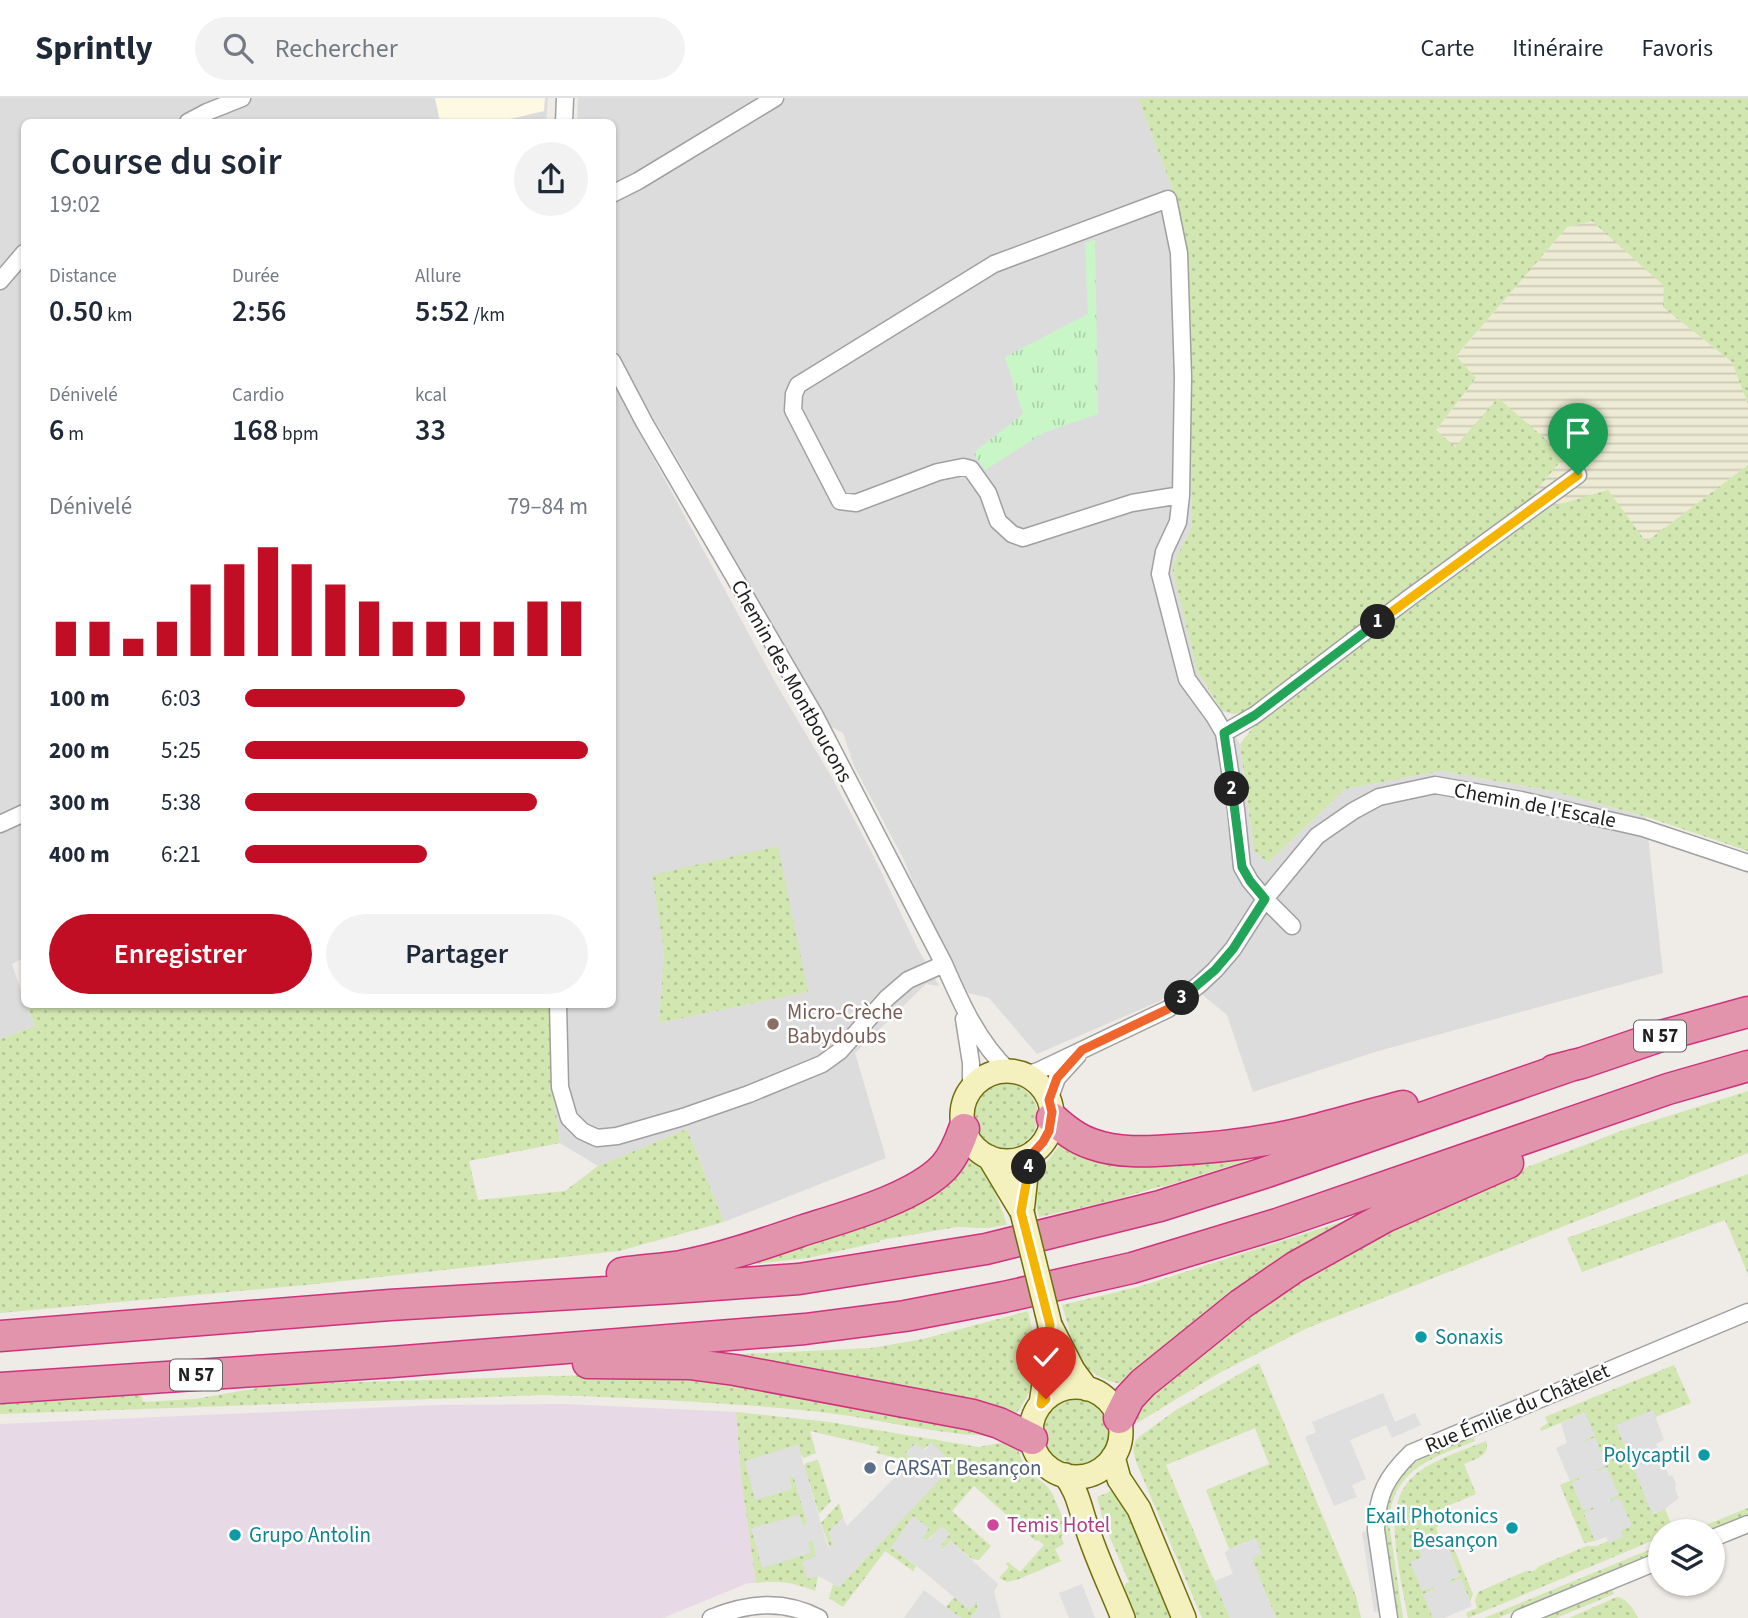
<!DOCTYPE html>
<html lang="fr">
<meta charset="utf-8">
<style>
body{margin:0;font-family:"Source Sans 3",sans-serif;background:#f2f2f3;color:#1f2937;height:100vh;display:flex;flex-direction:column;font-size:26px;white-space:nowrap}
*{box-sizing:border-box;margin:0}
p{font-size:23px;color:#747a83}
.icon{flex:none;width:38px;height:38px;fill:none;stroke:currentColor;stroke-width:2;stroke-linecap:round;stroke-linejoin:round}
.map{position:relative;flex:1;overflow:hidden}
.drawer{position:absolute;left:21px;top:21px;width:595px;height:889px;display:flex;flex-direction:column;background:#fff;border-radius:10px;box-shadow:0 2px 5px #0004}
.drawer>*{flex:none}
.fabs{position:absolute;left:1648px;top:1421px;display:grid;gap:14px}
.fabs a{display:grid;place-items:center;width:77px;height:77px;border-radius:50%;background:#fff;box-shadow:0 2px 5px #0004;font-size:35px}
.pin{position:absolute;display:grid;place-items:center;width:60px;height:60px;color:#fff;margin:-72px -30px;border-radius:50% 50% 50% 0;rotate:-45deg;box-shadow:0 0 7px #0007}
.pin .icon{rotate:45deg}
.km{position:absolute;width:35px;height:35px;margin:-18px;border-radius:50%;background:#222;color:#fff;font-size:19px;line-height:35px;text-align:center}
.round{display:grid;place-items:center;flex:none;width:74px;height:74px;border-radius:37px;background:#f2f2f3}
.overview{display:flex;align-items:center;justify-content:space-between;height:119px;padding:0 28px}
h1{font-size:38px;font-weight:600;line-height:52px}
.metrics{display:grid;grid-template-columns:repeat(3,1fr);gap:10px;height:119px;padding:7px 28px}
.metrics div{display:grid;align-content:center}
.metrics b{font-size:30px;font-weight:600}
.metrics small{font-size:19px;font-weight:400}
.metrics p{font-size:19px}
.chart{height:196px;padding:14px 28px}
.chart p{display:flex;justify-content:space-between}
.chart svg{width:100%;height:126px;margin-top:7px;stroke:#c10e24;stroke-width:6}
.action{display:flex;gap:14px;margin-top:auto;padding:14px 28px}
.action a{flex:1;height:80px;border-radius:42px;background:#c10e24;color:#fff;font-size:28px;font-weight:600;line-height:80px;text-align:center}
.action a+a{background:#f2f2f3;color:#1f2937}
ul{padding:0 28px;list-style:none;font-size:23px}
li{display:grid;grid-template-columns:112px 84px 1fr;align-items:center;height:52px}
li i{height:18px;border-radius:9px;background:#c10e24}
header{display:flex;align-items:center;gap:42px;box-sizing:border-box;height:98px;padding:0 35px;background:#fff;border-bottom:2px solid #e0e1e3}
header strong{font-size:33px}
nav{display:flex;gap:38px;margin-inline-start:auto;font-size:24px}
.search{width:490px;height:63px;background:#f2f2f3;display:flex;align-items:center;gap:18px;box-sizing:border-box;padding:0 24px;border-radius:38px;color:#747a83;font-size:26px}
.map>svg:first-child{display:block}
.residential{fill:#dddcdd;fill-rule:evenodd}
.industrial{fill:#e8d9e7}
.education{fill:#fdf9e2}
.farmland{fill:url(#farmland-rules)}
.grass{fill:url(#grass-dots)}
.park{fill:url(#park-tufts)}
.parking{fill:#dfdfdf}
.lines{fill:none;stroke-linecap:round;stroke-linejoin:round}
.street-casing{stroke:#a0a0a0;stroke-width:19}
.secondary-casing{stroke:#706e0c;stroke-width:26}
.highway-casing{stroke:#cf327c;stroke-width:33}
.street{stroke:#fff;stroke-width:16}
.secondary{stroke:#f5f1be;stroke-width:23}
.highway{stroke:#e194ac;stroke-width:30}
.secondary-bridge-casing{stroke:#706e0c;stroke-width:26;stroke-linecap:butt}
.secondary-bridge{stroke:#f5f1be;stroke-width:23}
.split-1-casing{stroke:#fff;stroke-width:14}
.split-2-casing{stroke:#fff;stroke-width:14}
.split-3-casing{stroke:#fff;stroke-width:14}
.split-4-casing{stroke:#fff;stroke-width:14}
.split-5-casing{stroke:#fff;stroke-width:14}
.split-1{stroke:#f5b400;stroke-width:9}
.split-2{stroke:#22a559;stroke-width:9}
.split-3{stroke:#22a559;stroke-width:9}
.split-4{stroke:#f0652b;stroke-width:9}
.split-5{stroke:#f5b400;stroke-width:9}
.education-dot{fill:#8d6e63;stroke:#fff;stroke-width:2.5}
.culture-dot{fill:#0f9aa8;stroke:#fff;stroke-width:2.5}
.service-dot{fill:#5c6f8a;stroke:#fff;stroke-width:2.5}
.hotel-dot{fill:#d1479c;stroke:#fff;stroke-width:2.5}
.labels{text-anchor:middle;dominant-baseline:central;stroke-width:5;stroke-linejoin:round;paint-order:stroke}
.shield{fill:#fff;stroke:#626262;stroke-width:2}
.shield-label{font-size:19px;font-weight:bold;fill:#1f1f1f}
.street-label{font-size:21px;fill:#1f1f1f;stroke:#fff}
.education-label{font-size:21px;fill:#785e54;stroke:#fff;text-anchor:start}
.culture-label{font-size:21px;fill:#0d838f;stroke:#fff;text-anchor:start}
.service-label{font-size:21px;fill:#4e5e75;stroke:#fff;text-anchor:start}
.hotel-label{font-size:21px;fill:#b23c85;stroke:#fff;text-anchor:start}
</style>
<header>
<strong>Sprintly</strong>
<div class="search"><svg class="icon" aria-label="search" viewBox="0 0 24 24"><circle cx="10" cy="10" r="6"/><path d="M15 15l6 6"/></svg>Rechercher</div>
<nav><a>Carte</a><a>Itinéraire</a><a>Favoris</a></nav>
</header>
<div class="map">
<svg width="1748" height="1520" viewBox="0 0 1748 1520">
<defs>
<pattern id="farmland-rules" width="6" height="5" patternUnits="userSpaceOnUse" patternTransform="scale(1.75)"><rect width="6" height="5" fill="#edebd3"/><path d="M0 2.5h6" fill="none" stroke="#cbc9b5"/></pattern>
<pattern id="grass-dots" width="8" height="8" patternUnits="userSpaceOnUse" patternTransform="scale(1.75)"><rect width="8" height="8" fill="#d1e6b0"/><path d="M2 2h.1M6 6h.1" fill="none" stroke="#b3c597" stroke-width="1.8" stroke-linecap="round"/></pattern>
<pattern id="park-tufts" width="24" height="20" patternUnits="userSpaceOnUse" patternTransform="scale(1.75)"><rect width="24" height="20" fill="#c9f6c7"/><path d="M3 7l-1-3M5 7V3M7 7l1-3M15 17l-1-3M17 17v-4M19 17l1-3" fill="none" stroke="#acd2aa"/></pattern>
</defs>
<rect width="100%" height="100%" fill="#efebe6"/>
<path class="residential" d="M0,0H548L546,24H24V860L12,866L24,901V906L27,907L35,928L0,941Z
M578,0H1138L1171,87L1186,165L1192,428L1172,469L1197,573L1240,646L1254,753L1268,765L1345,691L1441,673L1552,693L1646,719L1663,875L1375,954L1253,994L1227,917L1187,884L1160,903L1037,956L989,900L968,895L920,802L904,762L854,668L843,635L828,627L748,490L686,375L633,286L613,247L612,24H577Z
M613,281L623,300L638,332L775,584L831,678L871,753L917,849L939,888L926,886L855,955L886,1060L724,1124L687,1031L598,1068L560,1045L554,1002L549,907L612,906ZM664,853L808,894L659,925Z"/>
<path class="industrial" d="M564,1306L736,1314L741,1380L756,1485H748L663,1520H0V1326L437,1307Z"/>
<path class="education" d="M435,0H545L544,13L498,24H440Z"/>
<path class="farmland" d="M1592,123L1665,188L1663,209L1732,264L1748,306V367L1646,444L1544,411L1534,394L1498,301L1455,350L1436,332L1476,281L1456,259L1567,129Z"/>
<path class="grass" d="M1138,0H1748V306L1732,264L1663,209L1664,188L1592,123L1567,129L1456,258L1476,280L1436,332L1455,349L1498,300L1565,358L1535,394L1537,399L1248,614L1234,616L1222,613L1197,573L1172,469L1192,428L1186,165L1171,87Z
M1748,367V753L1647,719L1552,693L1441,673L1345,691L1268,765L1254,753L1240,646L1258,623L1294,593L1544,411L1608,392L1646,444Z
M778,748L808,894L659,925L664,853L652,777Z
M27,907H549L554,1001L560,1045L469,1063L478,1102L565,1093L598,1068L687,1031L724,1124L619,1153L306,1187L0,1215V941L35,928Z
M974 1018a32 32 0 1 1 64 0a32 32 0 1 1-64 0Z
M1748,993V1055L1305,1231L1221,1274L1137,1325L1136,1318L1144,1303L1210,1244L1348,1152L1491,1083L1621,1033Z
M1065,1039L1297,1047L1163,1089L1162,1088L1103,1105L1039,1119C1026,1073 1044,1074 1065,1039Z
M965,1060C978,1065 989,1078 995,1090V1093L1007,1127L986,1130L957,1129L881,1142L879,1144L808,1160L736,1168Z
M1748,1076V1176L1725,1122L1582,1174L1567,1140Z
M1353,1120L1130,1287C1106,1285 1085,1274 1072,1252L1074,1247L1062,1207L1138,1189Z
M1028,1213C1037,1255 1043,1281 1015,1317L722,1257L872,1250L923,1241Z
M1259,1265L1356,1498L1361,1520H1276L1251,1460L1256,1440L1229,1451L1206,1392L1269,1366L1255,1330L1166,1367L1230,1520H1202L1137,1366C1133,1355 1131,1347 1139,1339L1176,1312Z
M1674,1267L1691,1305L1655,1319L1653,1313V1416L1665,1411L1674,1433H1661V1439L1468,1520L1466,1515L1477,1510L1475,1503L1478,1494L1526,1473C1532,1474 1535,1473 1539,1468L1587,1448H1597L1607,1443L1609,1445L1620,1433L1631,1428L1609,1404L1607,1370L1596,1374L1595,1372L1607,1367L1583,1342L1584,1315L1541,1333L1540,1330L1548,1325L1545,1319Z
M592,1277L593,1282L656,1278L716,1282L877,1310L1001,1338C940,1338 881,1321 821,1314C780,1309 739,1307 698,1304C646,1301 595,1298 543,1297L0,1316V1306L138,1296L141,1297L143,1304L195,1301L263,1289L297,1286Z
M1043 1335a33 33 0 1 1 66 0a33 33 0 1 1-66 0Z
M736,1314L829,1324L978,1349L1006,1344L1016,1346L1023,1365L1035,1379L1046,1387L1052,1395L1069,1434L1061,1438L1064,1446L1055,1451L1061,1463L1019,1481L1007,1484L999,1480L1009,1469L1006,1466L1008,1464L1020,1474L1044,1447L1038,1442L1036,1443L974,1388L952,1413L991,1448L979,1462L972,1461L951,1443L942,1452C940,1445 945,1441 950,1436L942,1429L927,1442L921,1441L891,1449L916,1468L913,1473L885,1453L843,1509L829,1500L833,1486L839,1489L944,1376L937,1369L931,1345L910,1363L876,1355L879,1349L810,1333L816,1355L804,1360L801,1357L798,1347L746,1363L792,1391L789,1380L791,1377L794,1379L807,1425L805,1428L803,1427L800,1417L810,1455L808,1445L811,1442L813,1443L816,1457L815,1460L803,1464L818,1478L815,1493C795,1485 778,1482 756,1485L741,1380Z
M1473,1338L1475,1343C1432,1360 1392,1371 1389,1425L1403,1520H1397L1384,1426C1386,1369 1427,1356 1473,1338Z
M1486,1343C1491,1358 1475,1361 1464,1366L1476,1396L1436,1413L1441,1426L1436,1430L1439,1438L1417,1446L1435,1491L1424,1496L1433,1520H1408C1403,1491 1389,1434 1397,1407C1400,1394 1407,1383 1417,1375C1437,1360 1464,1352 1486,1343Z
M818,1362L831,1403L819,1416L804,1368L806,1365Z
M1581,1378L1582,1380L1572,1385L1594,1411L1584,1415L1595,1443L1584,1445L1560,1387Z
M1117,1389L1179,1520H1129L1125,1510V1486L1129,1484L1104,1426L1097,1399L1107,1395Z
M839,1405L843,1420L829,1434L833,1447L830,1450L821,1425Z
M1748,1410V1417L1708,1433H1691Z
M1448,1444L1449,1446H1452L1473,1496L1470,1504L1461,1481L1449,1485L1448,1483L1459,1478L1447,1448L1436,1452L1435,1449Z
M1661,1447V1452L1498,1520H1484Z
M1612,1491L1614,1496L1556,1520H1543Z
M954,1499L969,1512L977,1502V1511L971,1520H961L946,1509Z
M1617,1499C1627,1500 1634,1512 1638,1520H1569Z"/>
<path class="park" d="M1095,142L1098,316L1045,334L985,372L973,355L1023,316L1005,259L1088,216L1085,145Z"/>
<path class="parking" d="M1383,1295L1395,1324L1415,1315L1421,1327L1392,1340L1386,1327L1350,1342L1366,1381L1352,1387L1357,1399L1334,1408L1305,1339L1316,1334L1312,1324Z
M1653,1312L1664,1342L1656,1346L1669,1378L1672,1377L1676,1386L1675,1392L1679,1400L1665,1411L1652,1416L1616,1327Z
M1585,1315L1595,1337L1583,1343L1584,1344L1595,1339L1607,1367L1595,1372V1374L1607,1369L1619,1397L1608,1402V1404L1620,1400L1632,1428L1621,1433L1623,1439L1609,1445L1606,1439L1595,1443L1584,1415L1594,1411V1409L1583,1413L1572,1385L1582,1380L1580,1379L1570,1383L1556,1350L1567,1345L1561,1325Z
M916,1345L924,1353L932,1345L945,1358L938,1366V1369L945,1376L839,1489L818,1478L807,1481L802,1464L816,1458L813,1443L811,1442L808,1445L811,1455L762,1470L751,1430L799,1417L803,1427L805,1428L807,1425L793,1377H791L789,1380L792,1391L755,1402L745,1363L798,1347L828,1449L830,1450L833,1447L829,1434L843,1420L847,1428L912,1362L905,1355Z
M913,1418L929,1430L922,1441L924,1442L930,1441L941,1428L950,1436L943,1445L941,1448L943,1452L951,1443L998,1486L994,1494L1001,1519L1000,1520H971L977,1511V1503L969,1512L923,1473L891,1449Z
M1376,1432L1388,1512L1374,1514L1362,1434Z
M1256,1440L1262,1456L1252,1460L1276,1520H1230L1214,1483L1233,1476L1225,1455L1229,1451Z
M1431,1440L1436,1452L1448,1447L1460,1478L1449,1482V1485L1461,1481L1472,1508L1444,1520H1433L1423,1496L1435,1491V1489L1422,1493L1410,1464L1422,1459L1416,1446Z
M1082,1486L1095,1520H1069L1059,1495Z
M924,1492L946,1509L961,1520H904Z"/>
<g class="lines">
<g class="street-casing">
<path id="street" d="M188,24L207,14L242,0
M564,24L565,0
M612,96L638,83L775,0
M0,183L24,155
M612,263L644,324L814,616L944,866C961,905 978,944 1009,973
M1181,397L1132,405L1023,440L1012,436L998,423L988,395L971,371L963,369L938,374L856,405L840,403L793,312L794,296L798,287L994,166L1168,101L1179,155L1183,279L1181,397L1178,424L1164,454L1160,476L1187,581L1214,618L1224,635L1236,711L1242,769L1250,783L1265,801L1292,828
M1224,635L1255,617L1409,500L1578,377
M0,726L24,715
M558,906L560,989L569,1020L582,1033L597,1040L617,1038L683,1019L749,996L822,966L840,953L887,900L908,882L944,866
M964,921L971,965V991
M1025,977L1038,973L1168,911L1200,886L1215,872L1233,851L1265,801L1317,738L1353,713L1379,699L1435,687L1521,702L1643,730L1748,765
M1049,1002L1057,980L1078,957
M1713,1440L1748,1426
M711,1520C748,1505 783,1501 819,1520
M1389,1520L1376,1432C1377,1397 1386,1379 1411,1355L1748,1214
M1520,1520L1661,1462"/>
</g>
<g class="secondary-casing">
<path id="secondary" d="M962 1018a45 45 0 1 1 90 0a45 45 0 1 1-90 0Z
M989,1059L1022,1114
M1022,1114L1026,1078L1034,1054
M1050,1227L1073,1272L1087,1291
M1031 1334a45 45 0 1 1 90 0a45 45 0 1 1-90 0Z
M1041,1306L1045,1279L1050,1227
M1113,1359L1119,1381L1139,1411L1184,1520
M1065,1377C1078,1394 1079,1407 1086,1427C1096,1459 1111,1490 1123,1520"/>
</g>
<g class="highway-casing">
<path id="highway" d="M1554,972L1582,965L1661,938L1748,914
M1052,1020C1064,1031 1076,1041 1092,1046C1117,1055 1146,1054 1172,1052C1218,1050 1265,1044 1310,1033C1341,1025 1372,1016 1403,1008
M622,1175C641,1172 661,1171 681,1168C723,1160 763,1146 804,1132C845,1119 915,1100 944,1069C954,1058 959,1045 964,1031
M0,1238L390,1207L673,1190L799,1181L986,1151L1160,1108L1264,1075L1573,967
M588,1265L689,1266L735,1272L973,1317L999,1325L1032,1341
M0,1290L392,1264L805,1231L905,1218L1004,1199L1132,1170L1277,1126L1668,991L1748,968
M1119,1320L1129,1300L1143,1285L1241,1206L1295,1169L1385,1119L1508,1065"/>
</g>
<use href="#street" class="street"/>
<use href="#secondary" class="secondary"/>
<use href="#highway" class="highway"/>
<g class="secondary-bridge-casing">
<path id="secondary-bridge" d="M1022,1114L1050,1227"/>
</g>
<use href="#secondary-bridge" class="secondary-bridge"/>
</g>
<g class="lines">
<g class="split-1-casing">
<path id="split-1" d="M1378,524L1578,377"/>
</g>
<g class="split-2-casing">
<path id="split-2" d="M1232,691L1224,635L1255,617L1378,524"/>
</g>
<g class="split-3-casing">
<path id="split-3" d="M1182,900L1215,872L1233,851L1265,801L1250,783L1242,769L1232,691"/>
</g>
<g class="split-4-casing">
<path id="split-4" d="M1029,1069L1034,1054L1043,1044L1049,1033L1052,1014L1049,1002L1057,980L1082,952L1168,911L1182,900"/>
</g>
<g class="split-5-casing">
<path id="split-5" d="M1029,1069L1021,1114L1050,1227L1045,1279L1041,1306L1046,1301"/>
</g>
<use href="#split-1" class="split-1"/>
<use href="#split-2" class="split-2"/>
<use href="#split-3" class="split-3"/>
<use href="#split-4" class="split-4"/>
<use href="#split-5" class="split-5"/>
</g>
<circle class="education-dot" cx="773" cy="926" r="7"/>
<g class="culture-dot">
<circle cx="1421" cy="1239" r="7"/>
<circle cx="1704" cy="1357" r="7"/>
<circle cx="1512" cy="1430" r="7"/>
<circle cx="235" cy="1437" r="7"/>
</g>
<circle class="service-dot" cx="870" cy="1370" r="7"/>
<circle class="hotel-dot" cx="993" cy="1427" r="7"/>
<g class="labels">
<g class="shield">
<rect x="1634" y="922.5" width="52" height="31" rx="5"/>
<rect x="170" y="1261.5" width="52" height="31" rx="5"/>
</g>
<g class="shield-label">
<text x="1660" y="938">N 57</text>
<text x="196" y="1277">N 57</text>
</g>
<g class="street-label">
<text transform="translate(792 583) rotate(61)">Chemin des Montboucons</text>
<text transform="translate(1535 707) rotate(11)">Chemin de l'Escale</text>
<text transform="translate(1517 1310) rotate(-23)">Rue Émilie du Châtelet</text>
</g>
<g class="education-label">
<text x="787" y="914">Micro-Crèche<tspan x="787" dy="24">Babydoubs</tspan></text>
</g>
<g class="culture-label">
<text x="1435" y="1239">Sonaxis</text>
<text x="1690" y="1357" text-anchor="end">Polycaptil</text>
<text x="1498" y="1418" text-anchor="end">Exail Photonics<tspan x="1498" dy="24">Besançon</tspan></text>
<text x="249" y="1437">Grupo Antolin</text>
</g>
<g class="service-label">
<text x="884" y="1370">CARSAT Besançon</text>
</g>
<g class="hotel-label">
<text x="1007" y="1427">Temis Hotel</text>
</g>
</g>
</svg>
<div class="fabs">
<a><svg class="icon" aria-label="layers" viewBox="0 0 24 24"><path d="M12 4l9 5-9 5-9-5zM3 14l9 5 9-5"/></svg></a>
</div>
<div class="pin" style="left:1578px;top:377px;background:#1e9e55"><svg class="icon" aria-label="arrive" viewBox="0 0 24 24"><path d="M6 21V4h12l-3 4 3 4H6"/></svg></div>
<div class="pin" style="left:1046px;top:1301px;background:#d93025"><svg class="icon" aria-label="check" viewBox="0 0 24 24"><path d="M5 12l5 5 9-10"/></svg></div>
<b class="km" style="left:1378px;top:524px">1</b>
<b class="km" style="left:1232px;top:691px">2</b>
<b class="km" style="left:1182px;top:900px">3</b>
<b class="km" style="left:1029px;top:1069px">4</b>
<section class="drawer">
<div class="overview"><div><h1>Course du soir</h1><p>19:02</p></div><a class="round"><svg class="icon" aria-label="share" viewBox="0 0 24 24"><path d="M12 15V3M7 8l5-5 5 5M5 13v7h14v-7"/></svg></a></div>
<div class="metrics">
<div><p>Distance</p><b>0.50<small> km</small></b></div>
<div><p>Durée</p><b>2:56</b></div>
<div><p>Allure</p><b>5:52<small> /km</small></b></div>
</div>
<div class="metrics">
<div><p>Dénivelé</p><b>6<small> m</small></b></div>
<div><p>Cardio</p><b>168<small> bpm</small></b></div>
<div><p>kcal</p><b>33</b></div>
</div>
<div class="chart"><p><span>Dénivelé</span>79–84 m</p>
<svg viewBox="0 0 160 44" preserveAspectRatio="none"><path d="M5 44V32M15 44V32M25 44V38M35 44V32M45 44V19M55 44V12M65 44V6M75 44V12M85 44V19M95 44V25M105 44V32M115 44V32M125 44V32M135 44V32M145 44V25M155 44V25"/></svg>
</div>
<ul>
<li><b>100 m</b>6:03<i style="width:64%"></i></li>
<li><b>200 m</b>5:25<i style="width:100%"></i></li>
<li><b>300 m</b>5:38<i style="width:85%"></i></li>
<li><b>400 m</b>6:21<i style="width:53%"></i></li>
</ul>
<div class="action"><a>Enregistrer</a><a>Partager</a></div>
</section>
</div>
